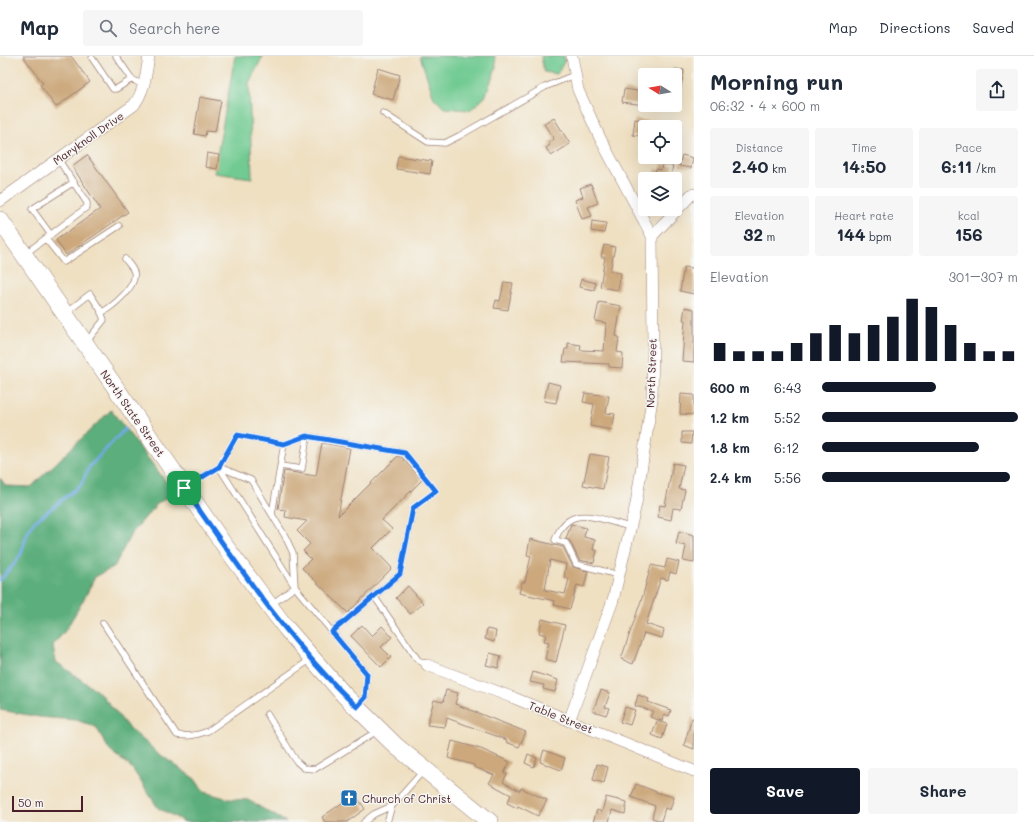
<!DOCTYPE html>
<meta charset="utf-8">
<style>
body{margin:0;font-family:Mali,sans-serif;background:#f6f6f7;color:#1f2937;height:100vh;display:flex;flex-direction:column;font-size:15px;white-space:nowrap}
*{box-sizing:border-box;margin:0}
p{font-size:13px;color:#747a83}
.icon{flex:none;width:22px;height:22px;fill:none;stroke:currentColor;stroke-width:2;stroke-linecap:round;stroke-linejoin:round}
.map{position:relative;flex:1;overflow:hidden}
.side{display:flex;flex-direction:column;background:#fff;width:340px}
.side>*{flex:none}
.needle{width:26px;rotate:281deg}
.buttons{position:absolute;left:638px;top:12px;display:grid;gap:8px}
.buttons a{display:grid;place-items:center;width:44px;height:44px;border-radius:4px;background:#fff;box-shadow:0 4px 16px #0002;font-size:20px}
.scale{position:absolute;left:12px;bottom:10px;width:71px;box-sizing:border-box;padding-left:4px;border:2px solid #4a1f2b;border-top:0;font-size:11px;line-height:14px;white-space:nowrap;color:#4a1f2b;-webkit-text-stroke:3px #f6f6f2;paint-order:stroke}
.pin{position:absolute;display:grid;place-items:center;width:34px;height:34px;color:#fff;margin:-17px;border-radius:8px;box-shadow:0 2px 6px #0006}
.round{display:grid;place-items:center;flex:none;width:42px;height:42px;border-radius:4px;background:#f6f6f7}
.summary{display:flex;align-items:center;justify-content:space-between;height:68px;padding:0 16px}
h1{font-size:22px;font-weight:700;line-height:30px}
.stats{display:grid;grid-template-columns:repeat(3,1fr);gap:6px;height:68px;padding:4px 16px}
.stats div{display:grid;align-content:center;border-radius:4px;background:#f6f6f7;text-align:center}
.stats b{font-size:17px;font-weight:700}
.stats small{font-size:11px;font-weight:400}
.stats p{font-size:11px}
.chart{height:112px;padding:8px 16px}
.chart p{display:flex;justify-content:space-between}
.chart svg{width:100%;height:72px;margin-top:4px;stroke:#111827;stroke-width:6}
.button{display:flex;gap:8px;margin-top:auto;padding:8px 16px}
.button a{flex:1;height:46px;border-radius:4px;background:#111827;color:#fff;font-size:16px;font-weight:700;line-height:46px;text-align:center}
.button a+a{background:#f6f6f7;color:#1f2937}
ul{padding:0 16px;list-style:none;font-size:13px}
li{display:grid;grid-template-columns:64px 48px 1fr;align-items:center;height:30px}
li i{height:10px;border-radius:5px;background:#111827}
header{display:flex;align-items:center;gap:24px;box-sizing:border-box;height:56px;padding:0 20px;background:#fff;border-bottom:1px solid #e0e1e3}
header strong{font-size:19px}
nav{display:flex;gap:22px;margin-inline-start:auto;font-size:14px}
.search{width:280px;height:36px;background:#f6f6f7;display:flex;align-items:center;gap:10px;box-sizing:border-box;padding:0 14px;border-radius:4px;color:#747a83;font-size:15px}
main{display:flex;flex:1;min-height:0}
.map>svg:first-child{display:block}
.green{fill:#70ca91;stroke:#5d745e}
.forest{fill:#5cae7b;stroke:#536653}
.lines{fill:none;stroke-linecap:round;stroke-linejoin:round}
.stream{stroke:#72abe2;stroke-width:3}
.building{fill:#cca87b;fill-rule:evenodd}
.service-casing{stroke:#9c8076;stroke-width:7}
.minor-casing{stroke:#9c8076;stroke-width:12}
.primary-casing{stroke:#9c8076;stroke-width:18}
.service{stroke:#fff;stroke-width:5.5}
.minor{stroke:#fff;stroke-width:11}
.primary{stroke:#fff;stroke-width:17}
.route-casing{stroke:#fff;stroke-width:8}
.route{stroke:#1a73e8;stroke-width:5}
.labels{text-anchor:middle;dominant-baseline:central;stroke-width:3;stroke-linejoin:round;paint-order:stroke}
.street-label{font-size:11px;fill:#4a1f2b;stroke:#f6f6f2}
.poi-label{font-size:11px;fill:#4a1f2b;stroke:#f6f6f2;text-anchor:start}
</style>
<header>
<strong>Map</strong>
<div class="search"><svg class="icon" aria-label="search" viewBox="0 0 24 24"><circle cx="10" cy="10" r="6"/><path d="M15 15l6 6"/></svg>Search here</div>
<nav><a>Map</a><a>Directions</a><a>Saved</a></nav>
</header>
<main>
<div class="map">
<svg width="694" height="766" viewBox="0 0 694 766">
<rect width="100%" height="100%" fill="#f6f6f2"/>
<filter id="ink" filterUnits="userSpaceOnUse"><feTurbulence type="fractalNoise" baseFrequency=".025" numOctaves="2"/><feDisplacementMap in="SourceGraphic" scale="8" xChannelSelector="R" yChannelSelector="G"/><feConvolveMatrix kernelMatrix="1 2 1 2 8 2 1 2 1" color-interpolation-filters="sRGB"/></filter>
<filter id="wash" filterUnits="userSpaceOnUse"><feTurbulence type="fractalNoise" baseFrequency=".012" numOctaves="4" result="noise"/><feDisplacementMap in="SourceGraphic" scale="16" xChannelSelector="R" yChannelSelector="G"/><feGaussianBlur stdDeviation="0.9" result="paint"/><feColorMatrix in="noise" values="0 0 0 0 0 0 0 0 0 0 0 0 0 0 0 0 0 1.4 0 .05"/><feComposite in="paint" operator="in"/></filter>
<g filter="url(#wash)">
<rect width="100%" height="100%" fill="#efe0c2"/>
<path class="green" d="M235,0H263L249,27L252,122L214,117Z
M420,0H495L496,12L485,41L470,54L444,52L434,42Z
M541,0H564V6L557,18L544,16Z"/>
<path class="forest" d="M111,354L174,436L156,449L131,478L114,511L95,521L84,543L65,575L53,589L55,605L101,638L127,670L158,697L195,723L204,736L229,743L248,744L286,766H185L158,752L132,712L110,695L96,671L76,664L39,661L0,654V422L6,430L31,431Z"/>
<g class="lines">
<path class="stream" d="M0,524L14,508L21,498L27,478L34,466L81,429L89,411L125,373"/>
</g>
<g id="blocks">
<path class="building" d="M23,0H71L90,26L56,51L40,29L43,27Z
M378,12L400,19L393,44L371,38Z
M675,13L684,14L679,44H675Z
M624,33L645,36V49L622,46Z
M200,41L221,45L215,76L206,75L205,80L194,78Z
M554,62L570,88L551,100L546,92L550,89L548,87L554,83L544,68Z
M635,63L661,67L660,71H645V81L633,79Z
M207,97L219,99L217,113L205,111Z
M87,99L128,156L66,199L56,184L100,153L72,110Z
M682,99L693,102L691,112L679,110Z
M398,100L432,105L430,118L396,113Z
M662,108L673,110L670,123H653L656,113L661,114Z
M591,128L598,147L588,151L592,160L582,163L575,144L583,141L580,132Z
M592,165L606,167L604,177L591,175Z
M604,189L615,191L610,215L621,217L618,234L600,231L605,201H601Z
M684,211L694,212V238L680,235Z
M581,223L596,227L594,234L579,231Z
M504,226L513,227L508,254L494,252L496,244L500,245Z
M599,246L621,250L616,280L619,281L617,296L623,297L622,312L609,311V308L563,306L565,293H568V287L581,289L580,294L604,295L606,267L595,265Z
M685,251L694,253V306L682,305L685,264H683Z
M548,326L560,329L556,347L544,345Z
M585,337L609,340L606,357L615,358L612,374L590,370L594,348L583,346Z
M681,338L694,339V359L680,358Z
M682,376H692L691,388L682,387Z
M322,387L350,392L338,460L398,400L402,401L407,407L422,424L382,464L392,473L373,492L392,512L348,557L302,512L311,503L303,495L310,488L297,475L307,465L285,461L286,454L278,453L284,415L316,420Z
M590,398L609,401L603,433L583,429Z
M673,407L684,409L679,433L685,434L681,453L673,452L671,464L658,461L660,449L665,450Z
M571,468L586,472L584,481L595,484L593,494H597L594,507L579,504L570,485L566,483Z
M679,475L694,479V507L683,505L686,490L676,488Z
M530,483L563,491L573,511L588,515L584,531L577,529L570,553L554,549L555,545L519,537L522,526H525L531,500L527,499ZM550,504L566,508L564,521L569,523L565,538L545,534Z
M667,503L679,506L676,518L670,516L668,524L661,522L646,568L664,574L662,582L644,577L633,608L621,603L643,539L651,509L665,512Z
M408,530L423,547L410,558L396,542Z
M542,563L565,569L556,606L545,603L549,586L544,585L546,579L539,577Z
M362,569L372,580L382,570L392,581L381,591L391,601L381,611L351,580Z
M487,573L496,575L494,586L485,583Z
M490,597L501,600L498,612L486,609Z
M533,616L558,624L555,636L543,633L544,629L530,626Z
M446,634L458,637L455,648L526,676L519,691L506,686L507,684L447,662L445,671L427,669L434,644L443,646Z
M601,634L610,637L605,651L609,652L606,659L593,655Z
M638,639L649,643L648,646L671,654L669,660L664,658L662,665L650,661L653,655L635,650Z
M625,651L635,654L630,669L620,666Z
M692,662H694V693L684,689Z
M657,665L667,668L662,683L652,679Z
M452,685L481,693L510,706L504,717L507,718L503,726L520,735L521,732L547,744L538,760L518,750L517,752L507,747L511,739L489,727L494,719L474,711V709L448,702Z
M544,694L565,702L561,714L540,706Z
M528,698L537,702L534,711L525,707Z
M597,708L608,711L604,727L593,724Z
M636,728L659,737L674,741L670,754L665,752L661,765L652,762L655,750L631,741Z
M355,738L365,753L347,766H325L322,761Z
M606,741L627,746L625,758L612,754L609,766H593L597,754L602,756Z"/>
</g>
</g>
<g filter="url(#ink)">
<use href="#blocks" fill-opacity="0" stroke="#9c8076" stroke-width="1"/>
<g class="lines">
<g class="service-casing">
<path id="service" d="M116,0L132,23L144,30
M92,2L113,33H116L132,23
M383,57L428,86L445,87L459,80L545,31L574,19
M51,179L32,153L74,126
M46,183L64,206L119,170
M25,198L87,151V147L58,103
M67,256L90,238L100,253L104,264L87,285
M101,257C112,251 138,230 134,216C133,212 128,207 125,203
M284,388L307,380L405,397L436,435L413,452L400,518L374,540L418,604L427,609
M280,410L302,413L307,380
M186,430L219,411L295,531L272,548
M272,458L284,388L237,379L219,411L251,424L285,480L293,497L295,531L367,618L365,642L358,650
M619,519L576,508L566,487L555,484C569,445 600,464 630,471
M103,567L177,679C189,681 197,679 208,675L311,603
M332,576L374,540
M267,658L297,706L304,712L315,713L377,675
M364,766L374,758L392,750L424,714
M387,766L392,750"/>
</g>
<g class="minor-casing">
<path id="minor" d="M0,145L134,49C145,34 146,18 149,0
M652,180L691,139L694,138
M427,609L514,642L694,715
M569,665L613,544L636,448L652,343L653,287L652,180L600,82L578,34L572,0"/>
</g>
<g class="primary-casing">
<path id="primary" d="M0,164L222,486L286,572L345,640L396,690L490,766"/>
</g>
<use href="#service" class="service"/>
<use href="#minor" class="minor"/>
<use href="#primary" class="primary"/>
</g>
</g>
<g class="lines" filter="url(#ink)">
<g class="route-casing">
<path id="route" d="M237,379L284,388L306,380L405,397L436,435L413,452L400,518L332,576L367,618L365,642L357,651C289,587 237,508 184,432L219,411Z"/>
</g>
<use href="#route" class="route"/>
</g>
<defs>
<g id="church-square" transform="scale(0.9)"><rect x="-9" y="-9" width="18" height="18" rx="4" fill="#1f6fb2" stroke="#f6f6f2"/><path d="M-1.2-6h2.4v3.5h3.3v2.4h-3.3V6h-2.4V-.1h-3.3v-2.4h3.3Z" fill="#fff"/></g>
</defs>
<g fill-rule="evenodd">
<use href="#church-square" x="349" y="742"/>
</g>
<g class="labels">
<g class="street-label">
<text transform="translate(88 82) rotate(-35)">Maryknoll Drive</text>
<text transform="translate(651 317) rotate(-88)">North Street</text>
<text transform="translate(133 357) rotate(55)">North State Street</text>
<text transform="translate(561 661) rotate(22)">Table Street</text>
</g>
<g class="poi-label">
<text x="362" y="742">Church of Christ</text>
</g>
</g>
</svg>
<div class="buttons">
<a><svg class="needle" viewBox="-14 -14 28 28"><path d="M0-13l5 13h-10z" fill="#e53935"/><path d="M0 13l5-13h-10z" fill="#747a83"/></svg></a>
<a><svg class="icon" aria-label="locate" viewBox="0 0 24 24"><circle cx="12" cy="12" r="6"/><path d="M12 2v4M12 18v4M2 12h4M18 12h4"/></svg></a>
<a><svg class="icon" aria-label="layers" viewBox="0 0 24 24"><path d="M12 4l9 5-9 5-9-5zM3 14l9 5 9-5"/></svg></a>
</div>
<div class="scale">50 m</div>
<div class="pin" style="left:184px;top:432px;background:#1e9e55"><svg class="icon" aria-label="arrive" viewBox="0 0 24 24"><path d="M6 21V4h12l-3 4 3 4H6"/></svg></div>
</div>
<section class="side">
<div class="summary"><div><h1>Morning run</h1><p>06:32 · 4 × 600 m</p></div><a class="round"><svg class="icon" aria-label="share" viewBox="0 0 24 24"><path d="M12 15V3M7 8l5-5 5 5M5 13v7h14v-7"/></svg></a></div>
<div class="stats">
<div><p>Distance</p><b>2.40<small> km</small></b></div>
<div><p>Time</p><b>14:50</b></div>
<div><p>Pace</p><b>6:11<small> /km</small></b></div>
</div>
<div class="stats">
<div><p>Elevation</p><b>32<small> m</small></b></div>
<div><p>Heart rate</p><b>144<small> bpm</small></b></div>
<div><p>kcal</p><b>156</b></div>
</div>
<div class="chart"><p><span>Elevation</span>301–307 m</p>
<svg viewBox="0 0 160 44" preserveAspectRatio="none"><path d="M5 44V33M15 44V38M25 44V38M35 44V38M45 44V33M55 44V27M65 44V22M75 44V27M85 44V22M95 44V17M105 44V6M115 44V11M125 44V22M135 44V33M145 44V38M155 44V38"/></svg>
</div>
<ul>
<li><b>600 m</b>6:43<i style="width:58%"></i></li>
<li><b>1.2 km</b>5:52<i style="width:100%"></i></li>
<li><b>1.8 km</b>6:12<i style="width:80%"></i></li>
<li><b>2.4 km</b>5:56<i style="width:96%"></i></li>
</ul>
<div class="button"><a>Save</a><a>Share</a></div>
</section>
</main>
